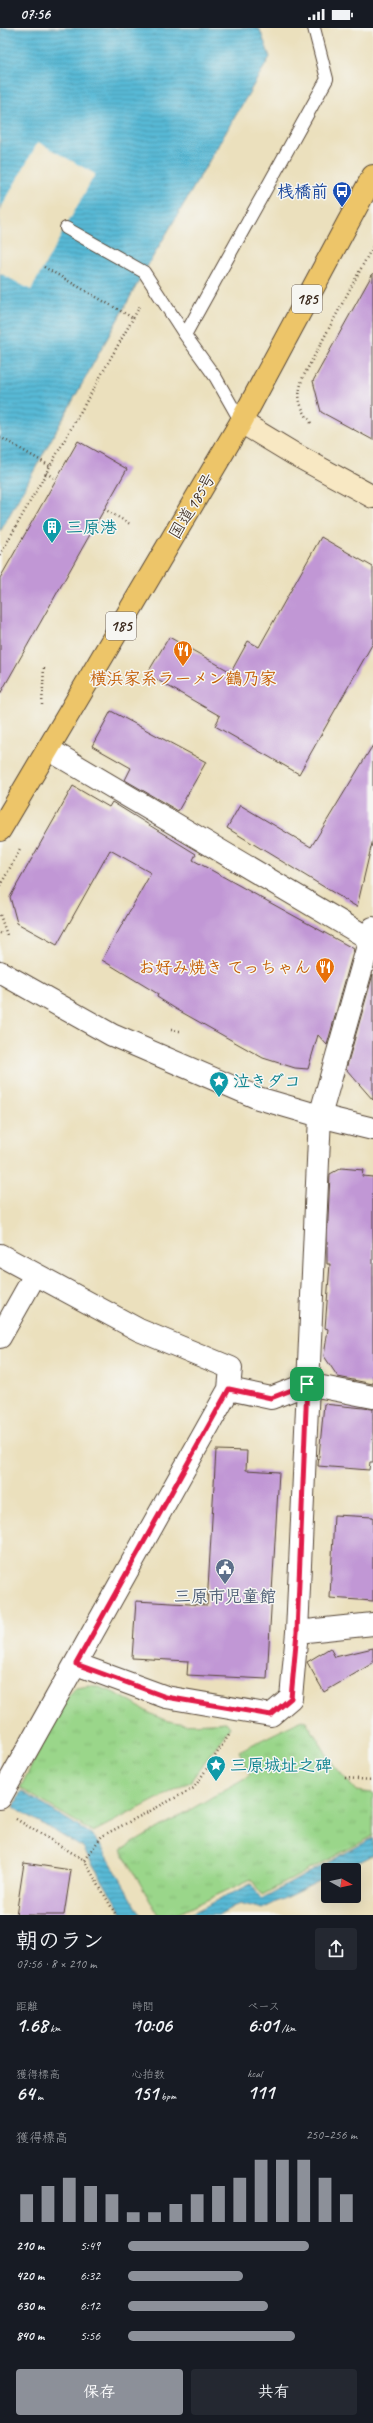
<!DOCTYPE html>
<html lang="ja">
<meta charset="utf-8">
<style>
body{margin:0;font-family:Caveat,"Klee One",sans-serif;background:#242831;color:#f1f3f6;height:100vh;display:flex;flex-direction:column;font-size:15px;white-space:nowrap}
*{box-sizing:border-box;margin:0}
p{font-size:13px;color:#9ea1a6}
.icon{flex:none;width:22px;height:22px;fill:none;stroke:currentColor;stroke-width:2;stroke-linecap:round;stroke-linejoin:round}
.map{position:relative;height:1887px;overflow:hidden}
.sheet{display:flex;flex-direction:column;background:#171b24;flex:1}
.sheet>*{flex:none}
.needle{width:26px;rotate:98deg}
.tools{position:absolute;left:321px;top:1835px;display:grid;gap:8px}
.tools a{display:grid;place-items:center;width:40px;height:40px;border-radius:4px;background:#171b24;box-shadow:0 4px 16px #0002;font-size:20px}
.pin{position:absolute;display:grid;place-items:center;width:34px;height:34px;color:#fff;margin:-17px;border-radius:8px;box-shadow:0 2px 6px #0006}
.round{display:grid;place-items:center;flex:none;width:42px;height:42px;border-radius:4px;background:#242831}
.overview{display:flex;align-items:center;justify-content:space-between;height:68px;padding:0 16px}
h1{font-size:22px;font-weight:800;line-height:30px}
.figures{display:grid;grid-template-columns:repeat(3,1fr);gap:6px;height:68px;padding:4px 16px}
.figures div{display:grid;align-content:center}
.figures b{font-size:20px;font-weight:800}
.figures small{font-size:11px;font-weight:400}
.figures p{font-size:11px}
.chart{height:112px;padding:8px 16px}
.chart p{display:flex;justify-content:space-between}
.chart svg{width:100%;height:72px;margin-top:4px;stroke:#8c9099;stroke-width:6}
.button{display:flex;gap:8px;margin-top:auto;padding:8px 16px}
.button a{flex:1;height:46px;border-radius:4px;background:#8c9099;color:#fff;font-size:16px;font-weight:800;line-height:46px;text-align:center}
.button a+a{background:#242831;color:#f1f3f6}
ul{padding:0 16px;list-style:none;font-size:13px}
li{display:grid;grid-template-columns:64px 48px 1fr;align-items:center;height:30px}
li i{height:10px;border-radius:5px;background:#8c9099}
.status{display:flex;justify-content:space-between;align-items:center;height:28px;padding:0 20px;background:#171b24;direction:ltr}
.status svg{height:11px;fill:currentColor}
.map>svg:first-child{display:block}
.park{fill:url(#park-tufts);stroke:#6a8054}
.water{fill:url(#water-rules);stroke:#4a727a}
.pier{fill:#ebe0bd}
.building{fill:#c197d5}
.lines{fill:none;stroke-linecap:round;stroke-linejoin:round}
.lane-casing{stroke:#554536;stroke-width:14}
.street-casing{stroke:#554536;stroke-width:24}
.secondary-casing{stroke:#554536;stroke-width:24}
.highway-casing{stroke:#554536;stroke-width:24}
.path{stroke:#554536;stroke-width:2.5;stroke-dasharray:1 3;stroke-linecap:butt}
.lane{stroke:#fff;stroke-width:12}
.street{stroke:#fff;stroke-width:22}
.secondary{stroke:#f8e8c3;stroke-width:22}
.highway{stroke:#edc569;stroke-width:22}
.route-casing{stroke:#fff;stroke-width:8}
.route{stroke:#e11d48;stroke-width:5}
.labels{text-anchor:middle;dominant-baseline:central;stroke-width:3;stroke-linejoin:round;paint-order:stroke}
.shield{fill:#f6f6f2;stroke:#73675e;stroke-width:1}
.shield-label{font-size:16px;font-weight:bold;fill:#3b2a1e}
.transit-label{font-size:17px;font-weight:bold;fill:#164399;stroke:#f6f6f2;text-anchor:end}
.street-label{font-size:17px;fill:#3b2a1e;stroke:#f6f6f2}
.culture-label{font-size:17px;font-weight:bold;fill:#0d838f;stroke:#f6f6f2;text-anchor:start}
.food-label{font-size:17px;font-weight:bold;fill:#c56008;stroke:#f6f6f2}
.service-label{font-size:17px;font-weight:bold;fill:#4e5e75;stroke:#f6f6f2}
</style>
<div class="status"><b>07:56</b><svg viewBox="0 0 49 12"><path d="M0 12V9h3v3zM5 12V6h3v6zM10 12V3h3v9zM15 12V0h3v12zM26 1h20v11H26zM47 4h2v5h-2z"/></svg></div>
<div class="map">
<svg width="373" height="1887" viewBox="0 0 373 1887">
<defs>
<pattern id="park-tufts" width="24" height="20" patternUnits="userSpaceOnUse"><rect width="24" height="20" fill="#9ad68a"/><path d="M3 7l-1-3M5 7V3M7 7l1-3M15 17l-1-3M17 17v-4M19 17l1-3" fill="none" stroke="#86b877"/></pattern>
<pattern id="water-rules" width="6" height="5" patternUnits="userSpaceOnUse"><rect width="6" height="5" fill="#58b9d6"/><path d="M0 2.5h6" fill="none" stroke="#4a97ad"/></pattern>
</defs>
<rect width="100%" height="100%" fill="#f6f6f2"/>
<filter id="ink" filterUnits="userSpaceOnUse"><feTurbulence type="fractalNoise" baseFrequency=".025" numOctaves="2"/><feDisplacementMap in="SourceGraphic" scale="8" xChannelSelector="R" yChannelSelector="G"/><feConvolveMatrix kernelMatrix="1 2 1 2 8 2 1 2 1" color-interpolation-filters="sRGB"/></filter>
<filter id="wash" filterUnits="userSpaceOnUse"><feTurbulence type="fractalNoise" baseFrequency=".012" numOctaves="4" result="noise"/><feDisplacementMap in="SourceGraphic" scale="16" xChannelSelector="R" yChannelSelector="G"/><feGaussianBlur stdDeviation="0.9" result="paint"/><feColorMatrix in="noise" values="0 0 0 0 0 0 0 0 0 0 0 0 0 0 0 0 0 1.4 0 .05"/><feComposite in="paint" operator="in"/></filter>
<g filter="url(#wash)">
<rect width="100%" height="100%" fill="#ebe0bd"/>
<path class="park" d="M90,1657C120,1662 138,1682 165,1692C184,1698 206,1695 226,1694L230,1699L190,1754L93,1804L20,1760L66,1671L76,1659Z
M302,1692L306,1693L333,1736L356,1763L373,1765V1808L262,1867L251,1851L175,1887H158L121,1822L250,1747L239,1723Z"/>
<path class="water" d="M0,0H256L260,2L270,29L144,244L0,504Z
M21,1763L91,1806L104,1823L141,1887H123L83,1820L14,1779Z
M373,1810V1827L343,1842H328V1849L262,1881L240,1875L218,1887H188L251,1856L261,1871Z"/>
<path class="pier" d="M38,114L95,146L31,262L0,245V182Z"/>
<g id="blocks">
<path class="building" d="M373,245V412L321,384L313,353Z
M78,413L127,441L0,666V550Z
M321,509L373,539V615L299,746L215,698L220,688L147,646L169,609L231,644L248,613L259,619Z
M111,683L206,734L178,783L125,752L131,740L92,718Z
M373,717V811L357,879L227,800L240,777L311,819Z
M73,758L109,779L112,774L196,826L193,832L354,921L327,1017L318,1007L308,1041L295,1040L263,1030L176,981L157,969L158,966L102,932L151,845L110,822L57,917L17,895L10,869Z
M373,946V1072L346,1041Z
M341,1140L363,1142L362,1148L373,1149V1356L338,1349L324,1328L328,1301L325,1300L330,1236H327V1213L330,1146Z
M324,1376L373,1381V1434H370L369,1442L318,1438Z
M216,1422L247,1423L246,1442L279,1444L267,1651L187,1647L188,1633L132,1630L136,1573L207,1577Z
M334,1487L373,1489V1573L330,1570Z
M330,1620L335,1629L373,1620V1635L324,1664L307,1634Z
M24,1835L71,1842L64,1887H16Z"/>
</g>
</g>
<g filter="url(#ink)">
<use href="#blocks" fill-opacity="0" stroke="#554536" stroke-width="1"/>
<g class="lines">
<g class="lane-casing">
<path id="lane" d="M66,200L144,244L185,307
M241,394L216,350L185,307L327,51L314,0"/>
</g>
<g class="street-casing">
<path id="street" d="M48,721L373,913
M0,944L112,1007L258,1070L320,1088L373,1101
M0,1227L139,1302L231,1340L229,1361
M0,1309L35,1247
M297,1604L373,1596
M76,1636L166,1669L271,1687L291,1670L297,1604L320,1088L373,900
M0,1770L229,1361L271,1370L307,1356L373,1369"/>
</g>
<g class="secondary-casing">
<path id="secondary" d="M241,394L294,426L373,469"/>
</g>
<g class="highway-casing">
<path id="highway" d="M0,802L241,394L373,148"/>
</g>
<path class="path" d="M44,239L133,290
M311,395C299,377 296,371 303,349L373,218
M0,409L50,438
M46,445L56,451
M104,481L130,496
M0,527L140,278
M42,677L44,639
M0,858L21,820
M0,887L7,907
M0,905L2,906
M171,1002L180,1003
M345,1750L373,1752
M16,1791L84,1832L116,1887
M84,1832L102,1808L194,1760L229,1707"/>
<use href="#lane" class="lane"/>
<use href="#street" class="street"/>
<use href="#secondary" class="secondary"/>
<use href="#highway" class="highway"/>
</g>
</g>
<g class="lines" filter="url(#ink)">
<g class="route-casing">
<path id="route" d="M307,1356L297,1604L291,1670L271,1687L166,1669L76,1636L229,1361L271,1370Z"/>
</g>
<use href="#route" class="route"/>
</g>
<defs>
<g id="bus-pin" transform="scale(1)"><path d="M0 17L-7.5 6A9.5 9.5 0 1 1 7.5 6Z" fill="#1a4fb4" stroke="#f6f6f2"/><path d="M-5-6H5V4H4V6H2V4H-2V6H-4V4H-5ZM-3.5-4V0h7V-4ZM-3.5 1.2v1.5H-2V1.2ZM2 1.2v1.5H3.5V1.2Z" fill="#fff"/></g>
<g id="building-pin" transform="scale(1)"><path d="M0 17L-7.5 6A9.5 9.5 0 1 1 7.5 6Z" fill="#0f9aa8" stroke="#f6f6f2"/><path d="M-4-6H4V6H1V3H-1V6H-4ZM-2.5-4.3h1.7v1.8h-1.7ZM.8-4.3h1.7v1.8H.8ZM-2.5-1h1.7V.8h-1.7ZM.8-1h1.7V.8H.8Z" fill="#fff"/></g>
<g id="restaurant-pin" transform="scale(1)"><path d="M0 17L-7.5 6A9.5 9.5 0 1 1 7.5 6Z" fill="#e8710a" stroke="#f6f6f2"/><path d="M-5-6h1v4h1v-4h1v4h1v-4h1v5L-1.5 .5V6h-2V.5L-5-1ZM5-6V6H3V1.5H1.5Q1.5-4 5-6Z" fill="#fff"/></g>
<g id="sight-pin" transform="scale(1)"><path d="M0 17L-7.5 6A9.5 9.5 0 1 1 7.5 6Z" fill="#0f9aa8" stroke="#f6f6f2"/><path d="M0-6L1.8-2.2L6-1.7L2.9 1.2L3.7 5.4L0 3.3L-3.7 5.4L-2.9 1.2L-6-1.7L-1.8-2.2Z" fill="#fff"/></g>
<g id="civic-pin" transform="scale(1)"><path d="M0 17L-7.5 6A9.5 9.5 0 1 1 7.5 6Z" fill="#5c6f8a" stroke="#f6f6f2"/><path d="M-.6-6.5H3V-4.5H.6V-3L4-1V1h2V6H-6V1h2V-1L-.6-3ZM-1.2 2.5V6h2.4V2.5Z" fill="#fff"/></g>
</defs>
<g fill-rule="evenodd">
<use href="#bus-pin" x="342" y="163"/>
<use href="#building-pin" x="52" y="499"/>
<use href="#restaurant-pin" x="183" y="622"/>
<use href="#restaurant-pin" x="325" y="939"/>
<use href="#sight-pin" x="219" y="1053"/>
<use href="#civic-pin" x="225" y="1540"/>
<use href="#sight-pin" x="216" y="1737"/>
</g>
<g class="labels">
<g class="shield">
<rect x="292" y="257" width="30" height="28" rx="3"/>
<rect x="106" y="584" width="30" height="28" rx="3"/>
</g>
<g class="shield-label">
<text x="307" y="271">185</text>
<text x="121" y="598">185</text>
</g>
<g class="transit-label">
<text x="328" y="163">桟橋前</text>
</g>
<g class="street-label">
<text transform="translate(192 478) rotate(-59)">国道185号</text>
</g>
<g class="culture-label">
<text x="66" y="499">三原港</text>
<text x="233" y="1053">泣きダコ</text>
<text x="230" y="1737">三原城址之碑</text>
</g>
<g class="food-label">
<text x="183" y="650">横浜家系ラーメン鶴乃家</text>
<text x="311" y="939" text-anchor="end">お好み焼き てっちゃん</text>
</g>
<g class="service-label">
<text x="225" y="1568">三原市児童館</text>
</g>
</g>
</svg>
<div class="tools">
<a><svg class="needle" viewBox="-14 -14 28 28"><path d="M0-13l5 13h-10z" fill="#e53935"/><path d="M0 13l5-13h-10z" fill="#9ea1a6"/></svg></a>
</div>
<div class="pin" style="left:307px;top:1356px;background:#1e9e55"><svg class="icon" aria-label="arrive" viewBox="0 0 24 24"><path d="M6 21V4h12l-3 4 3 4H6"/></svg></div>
</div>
<section class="sheet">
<div class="overview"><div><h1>朝のラン</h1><p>07:56 · 8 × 210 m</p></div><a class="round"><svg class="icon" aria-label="share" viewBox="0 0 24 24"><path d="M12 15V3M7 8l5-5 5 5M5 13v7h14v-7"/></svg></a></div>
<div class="figures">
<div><p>距離</p><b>1.68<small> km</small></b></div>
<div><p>時間</p><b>10:06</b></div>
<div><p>ペース</p><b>6:01<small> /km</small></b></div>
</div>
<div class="figures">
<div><p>獲得標高</p><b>64<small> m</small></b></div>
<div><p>心拍数</p><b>151<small> bpm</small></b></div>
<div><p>kcal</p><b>111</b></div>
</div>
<div class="chart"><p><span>獲得標高</span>250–256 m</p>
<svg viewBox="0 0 160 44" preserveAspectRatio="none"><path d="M5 44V27M15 44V22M25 44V17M35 44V22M45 44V27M55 44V38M65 44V38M75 44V33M85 44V27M95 44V22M105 44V17M115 44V6M125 44V6M135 44V6M145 44V17M155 44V27"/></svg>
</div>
<ul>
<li><b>210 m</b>5:49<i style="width:79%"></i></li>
<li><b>420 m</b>6:32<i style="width:50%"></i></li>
<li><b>630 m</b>6:12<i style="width:61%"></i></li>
<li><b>840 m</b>5:56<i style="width:73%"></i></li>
</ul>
<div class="button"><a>保存</a><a>共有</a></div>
</section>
